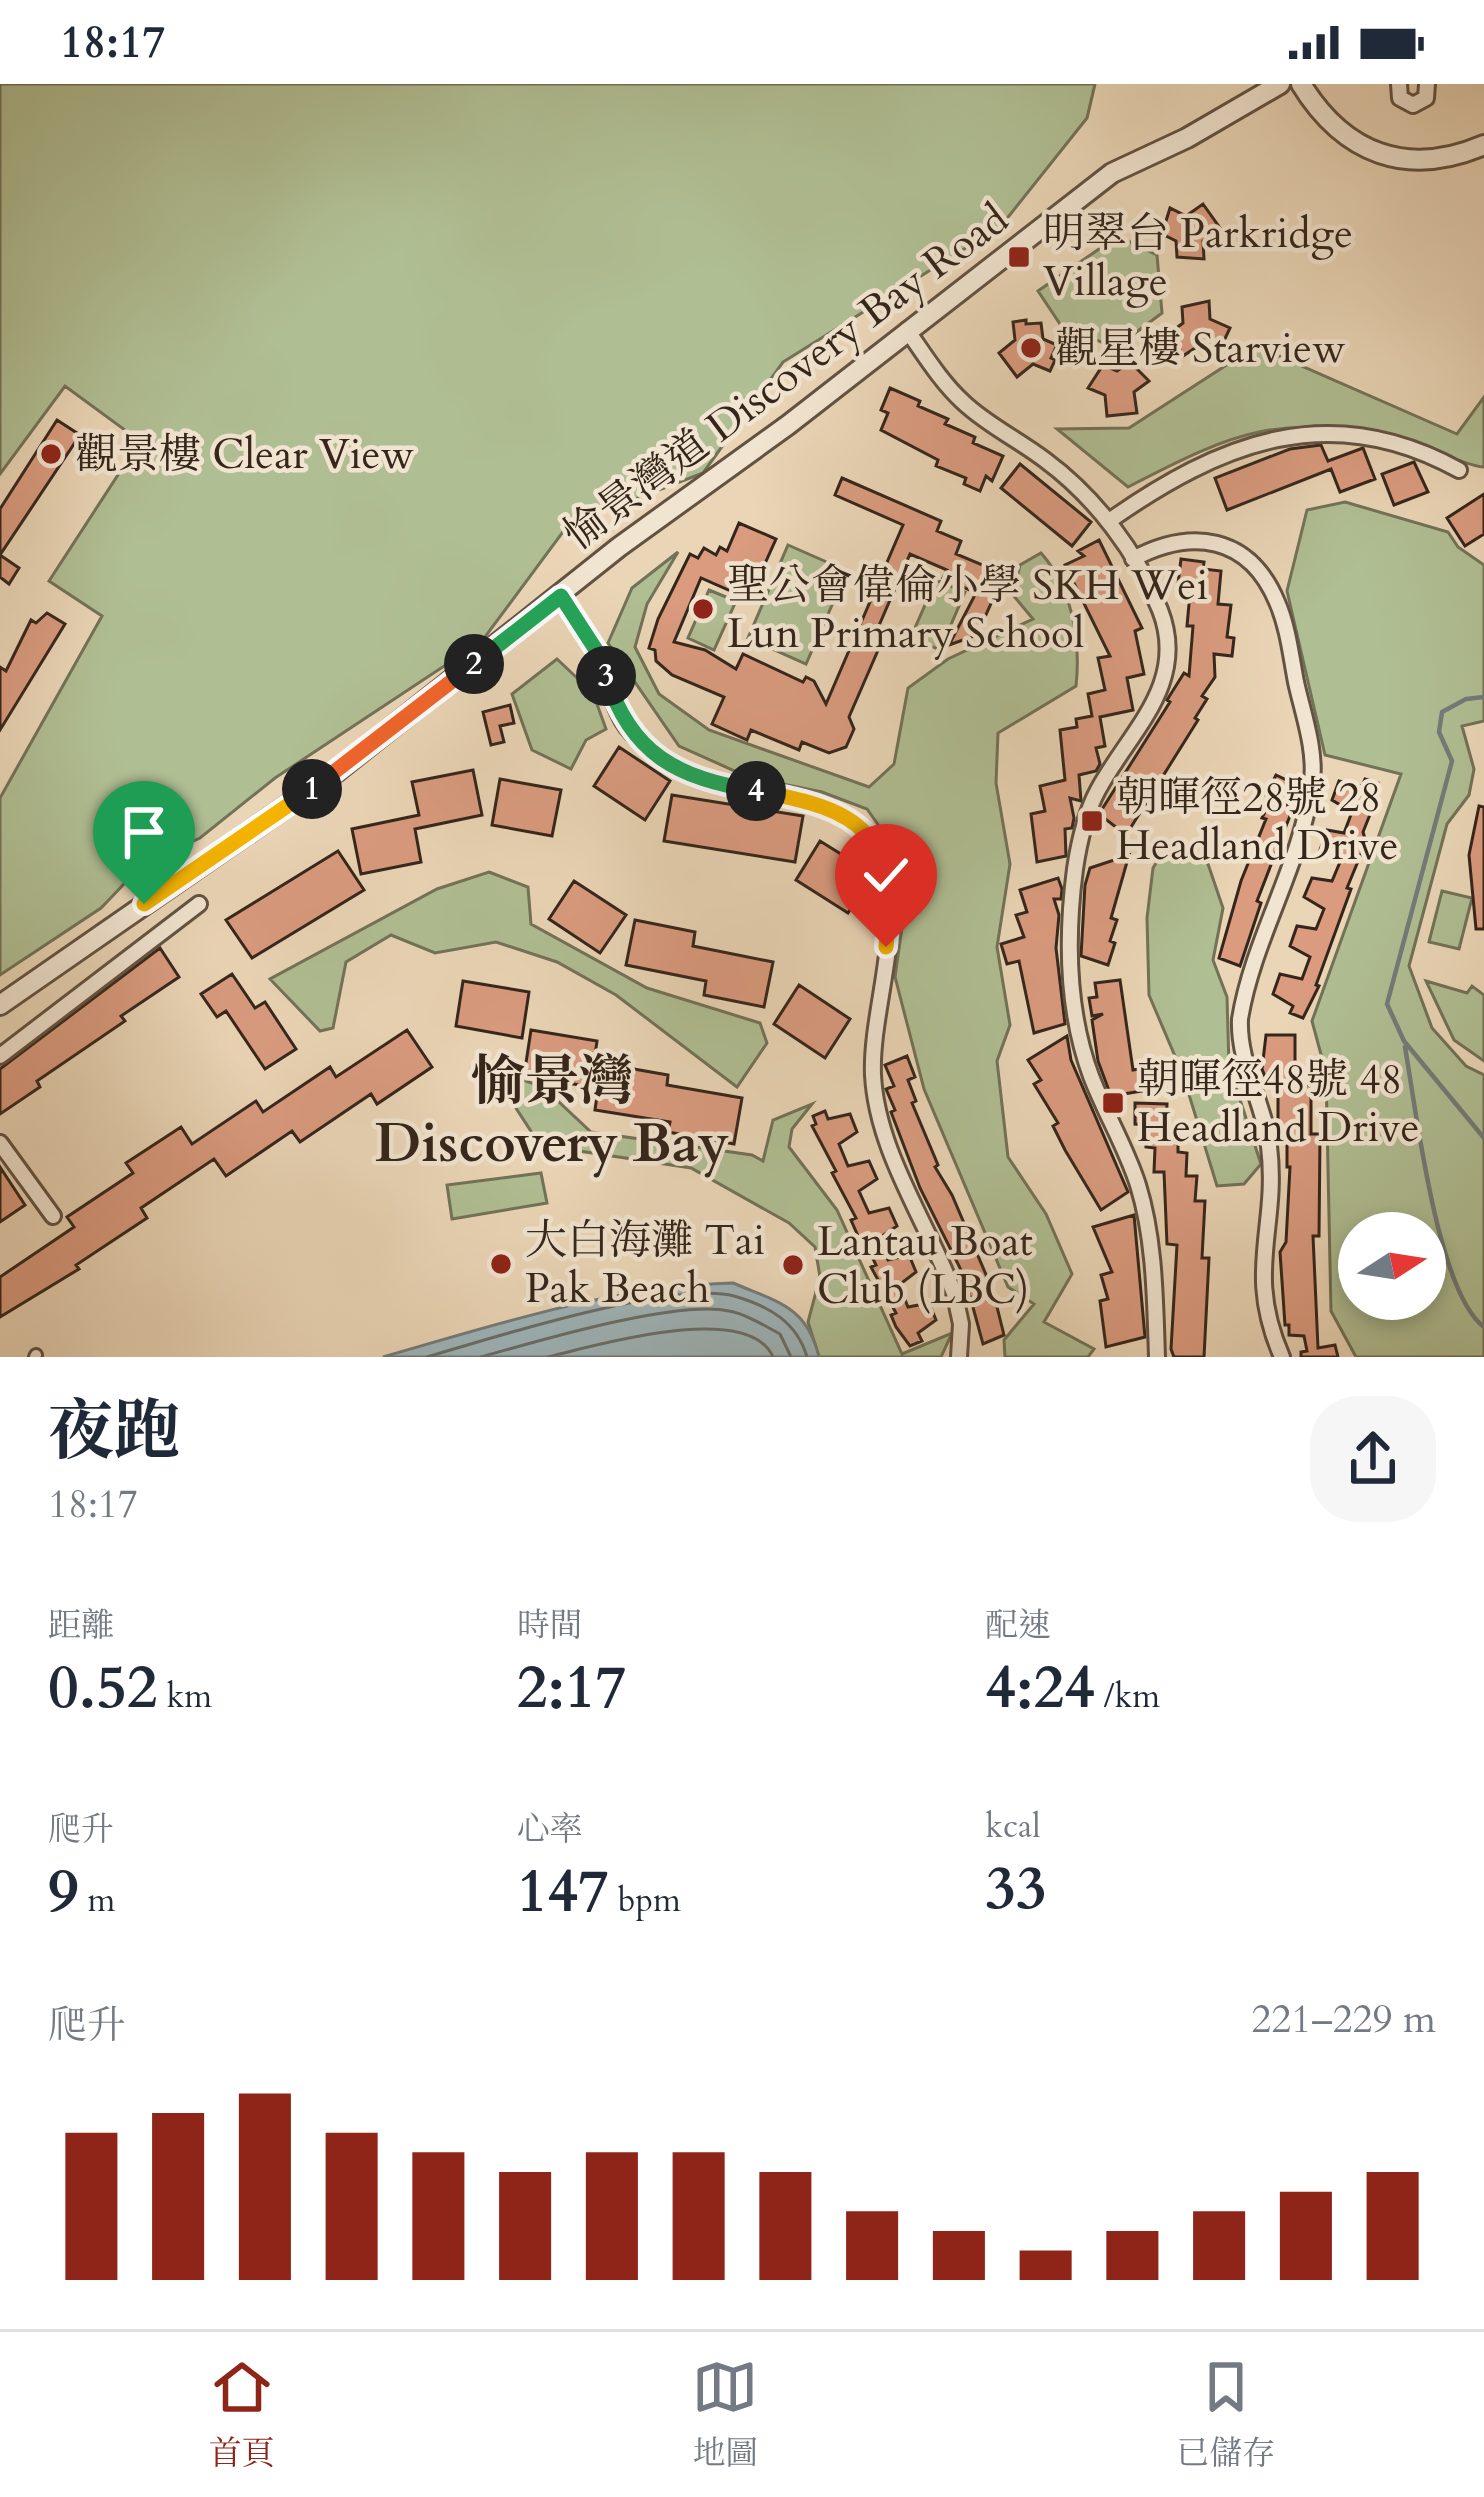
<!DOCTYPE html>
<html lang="zh-TW">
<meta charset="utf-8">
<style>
body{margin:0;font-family:Cardo,"Noto Serif TC",serif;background:#f6f6f7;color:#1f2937;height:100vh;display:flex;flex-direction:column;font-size:45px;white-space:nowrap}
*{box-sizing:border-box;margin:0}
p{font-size:39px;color:#747a83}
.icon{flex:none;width:66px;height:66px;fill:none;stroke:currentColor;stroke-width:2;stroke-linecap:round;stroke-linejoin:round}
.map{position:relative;height:1273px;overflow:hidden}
.sheet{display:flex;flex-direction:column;background:#fff;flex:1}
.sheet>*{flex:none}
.needle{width:78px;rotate:78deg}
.buttons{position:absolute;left:1338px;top:1128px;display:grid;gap:24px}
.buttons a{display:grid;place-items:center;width:108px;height:108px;border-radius:50%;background:#fff;box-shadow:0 6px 18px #0003;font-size:60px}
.pin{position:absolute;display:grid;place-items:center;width:102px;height:102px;color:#fff;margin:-123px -51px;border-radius:50% 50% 50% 0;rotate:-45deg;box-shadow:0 0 12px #0007}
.pin .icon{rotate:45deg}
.km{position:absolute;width:60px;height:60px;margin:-30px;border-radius:50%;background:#222;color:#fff;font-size:33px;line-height:60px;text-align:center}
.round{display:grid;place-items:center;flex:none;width:126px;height:126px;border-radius:48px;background:#f6f6f7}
.headline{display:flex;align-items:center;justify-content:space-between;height:204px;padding:0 48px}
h1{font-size:66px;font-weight:700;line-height:90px}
.metrics{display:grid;grid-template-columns:repeat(3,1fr);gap:18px;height:204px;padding:12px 48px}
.metrics div{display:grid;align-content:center}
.metrics b{font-size:60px;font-weight:700}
.metrics small{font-size:33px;font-weight:400}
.metrics p{font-size:33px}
.chart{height:336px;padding:24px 48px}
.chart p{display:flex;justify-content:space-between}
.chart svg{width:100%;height:216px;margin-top:12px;stroke:#8f2418;stroke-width:6}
.status{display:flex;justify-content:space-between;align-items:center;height:84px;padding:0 60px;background:#fff;direction:ltr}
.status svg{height:33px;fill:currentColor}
.tabs{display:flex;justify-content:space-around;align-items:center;height:168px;border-top:3px solid #e0e1e3;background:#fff;font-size:33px;color:#747a83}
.tabs a{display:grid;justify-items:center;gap:6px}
.tabs .on{color:#8f2418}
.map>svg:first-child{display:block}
.green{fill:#b0be93;stroke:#727257;stroke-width:3;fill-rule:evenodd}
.water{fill:#9eb5ba;stroke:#747c7a;stroke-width:3}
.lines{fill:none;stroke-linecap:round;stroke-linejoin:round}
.shore{stroke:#6a6e6a;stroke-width:3}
.stream{stroke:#747c7a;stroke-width:4.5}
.building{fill:#da9b7f;stroke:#35261b;stroke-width:3}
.pedestrian-casing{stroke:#625242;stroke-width:16}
.minor-casing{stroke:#625242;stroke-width:20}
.tertiary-casing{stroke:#625242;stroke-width:24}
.pedestrian{stroke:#f1e4d0;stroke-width:10}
.minor{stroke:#f1e4d0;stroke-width:14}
.tertiary{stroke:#f1e4d0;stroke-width:18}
.split-1-casing{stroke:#fff;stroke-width:24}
.split-2-casing{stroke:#fff;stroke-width:24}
.split-3-casing{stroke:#fff;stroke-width:24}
.split-4-casing{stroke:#fff;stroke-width:24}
.split-5-casing{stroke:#fff;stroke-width:24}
.split-1{stroke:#f5b400;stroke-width:15}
.split-2{stroke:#f0652b;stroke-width:15}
.split-3{stroke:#22a559;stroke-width:15}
.split-4{stroke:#22a559;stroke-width:15}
.split-5{stroke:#f5b400;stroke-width:15}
.poi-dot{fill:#8f2418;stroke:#f1e4d0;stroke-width:4.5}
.labels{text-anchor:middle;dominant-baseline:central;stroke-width:9;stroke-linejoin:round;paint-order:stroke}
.poi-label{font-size:42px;fill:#35261b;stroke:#f1e4d0;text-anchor:start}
.street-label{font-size:42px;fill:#35261b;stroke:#f1e4d0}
.district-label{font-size:54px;font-weight:bold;fill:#35261b;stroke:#f1e4d0}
</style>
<div class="status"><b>18:17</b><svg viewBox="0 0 49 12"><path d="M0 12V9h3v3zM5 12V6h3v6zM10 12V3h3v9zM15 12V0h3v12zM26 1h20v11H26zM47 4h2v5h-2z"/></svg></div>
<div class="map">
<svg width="1484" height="1273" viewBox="0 0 1484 1273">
<rect width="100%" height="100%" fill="#ead5b6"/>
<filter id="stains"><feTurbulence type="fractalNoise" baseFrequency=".00167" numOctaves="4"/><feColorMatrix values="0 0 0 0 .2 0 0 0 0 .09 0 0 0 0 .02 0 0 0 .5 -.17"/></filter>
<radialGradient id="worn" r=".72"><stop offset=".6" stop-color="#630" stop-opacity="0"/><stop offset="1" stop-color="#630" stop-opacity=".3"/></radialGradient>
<path class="green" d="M0,0H1095L1087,34L1001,142L783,278L703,389L568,441L482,557L275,694L200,754L144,779L101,824L0,891V714L102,532L49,497L140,357L65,302L0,390Z
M1118,152L1157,171L1162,229L1115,264L1060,240L1038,207Z
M1256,262L1457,350L1484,313V383C1473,384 1424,362 1405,358C1281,327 1238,346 1128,403L1057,345L1129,344Z
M1345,418L1448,448L1458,463L1484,481V637L1462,642L1474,685L1469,711L1447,740L1409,882L1432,944L1466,982L1484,991V1273H1356L1331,1227L1326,989L1312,937L1401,690L1325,671L1287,507L1307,426ZM1359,1149H1425V1215H1359Z
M788,461L847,487L806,580L748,554Z
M678,468L647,520L635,563L659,610L709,646L869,703L894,680L908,604L948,575L1033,535L1013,511L1020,481L1041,469C1072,504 1081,556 1076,602L998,649L996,699L1010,780L997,863L1010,941L997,977L1008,1073L1046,1130L1072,1190L1044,1238L1094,1265L1088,1273H1005L1004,1256L1034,1220L1008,1203L924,1005L895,893L905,822L896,766L867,725L822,708L748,693L679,662L608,559L632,504Z
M936,496L965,508L940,566L911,553Z
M709,506L736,517L714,566L688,554Z
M557,575L593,609L606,645L586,656L571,685L532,666L512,610Z
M1168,760L1181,762L1208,780L1223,824L1213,876L1227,913L1229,982L1261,1080L1244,1100L1217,1102L1183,991L1149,911L1147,834L1153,784Z
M489,788L528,803L531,840L647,904L760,939L767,959L737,1003L616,911L557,878L496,858L435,869L391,851L346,878L333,944L320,947L270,895L437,805Z
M1442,807L1472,814L1459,865L1429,858Z
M1426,897L1467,909L1472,902L1484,911V977L1454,956Z
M515,993L543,1003L591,1048L752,1071L763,1077L773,1036L812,1020L792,1045L789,1063L837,1126L902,1270L952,1249L941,1273H819L808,1238L820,1193L815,1163L789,1139L691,1084L540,1061L514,1021Z
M541,1089L547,1119L452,1135L447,1101Z"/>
<path class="water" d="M733,1199C777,1218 807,1222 819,1273H383C498,1240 613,1202 733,1199Z"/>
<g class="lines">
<path class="shore" d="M427,1273C491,1254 674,1196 734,1212C769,1222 797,1238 807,1273
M481,1273C534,1258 678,1215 729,1227C746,1230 765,1242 780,1250L791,1273
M548,1273C594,1262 748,1216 773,1273"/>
<path class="stream" d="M1484,613L1466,615L1442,628L1439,648L1452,677L1387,920L1404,957L1484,1054
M1405,963C1416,1025 1437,1208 1484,1243"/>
</g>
<path class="building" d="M1203,120L1220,144L1203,157L1204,175L1177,173L1176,157L1162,150L1170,124L1186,132Z
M1209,217L1210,235L1230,244L1222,261L1217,271L1198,262L1183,272L1171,248L1183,239L1182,223Z
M1026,236V240L1041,239L1043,255L1057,261L1051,274L1055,276L1050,287L1033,280L1017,293L999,269L1015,256L1013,238Z
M1130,278L1149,297L1134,308L1137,329L1107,332L1105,311L1088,304L1103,281L1117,287Z
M890,304L920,317L918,322L948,335L945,340L975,353L973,359L1003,372L992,397L986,392L980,407L964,400L966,394L936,382L938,376L881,346L888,329L881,326Z
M57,336L80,351L0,471L19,484L9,500L0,493V425Z
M1321,361L1328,377L1363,364L1375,395L1340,408L1331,385L1227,426L1215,394L1290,365Z
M1414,378L1428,408L1394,421L1382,390Z
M1020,380L1091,438L1072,462L1001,404Z
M842,394L941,437L937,447L961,457L956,470L1004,490L977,551L949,561L976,509L943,494L947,486L910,470L871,560L879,564L849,633L854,645L846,663L829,669L802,658L799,666L751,646L747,656L712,640L724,613L672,591L656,577L655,566L649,564L658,535L690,470L698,474L704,464L716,471L720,463L727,467L739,439L776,455L749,515L701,494L674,558L705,566L736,585L743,570L803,598L806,593L814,597L826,620L903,441L835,411Z
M1484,410V450L1465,462L1447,434Z
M1099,456L1142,544L1135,547L1144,590L1127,594L1133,626L1100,633L1105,662L1096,664L1100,680L1096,687L1079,691L1081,717L1070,714L1074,734L1072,744L1065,745L1066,772L1037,778L1031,730L1045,727L1040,702L1065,696L1060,646L1077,643L1076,635L1092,632L1088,610L1105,606L1098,574L1110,572L1065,481L1084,472L1078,467Z
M1181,475L1204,478L1203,485L1221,487L1218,520L1231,521L1227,553L1234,554L1232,572L1214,570L1215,593L1202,612L1207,615L1195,634L1198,636L1126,751L1099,730L1170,618L1167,616L1184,589L1189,592L1193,542H1187L1190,509L1177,508Z
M47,529L65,540L0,646V583L6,587L31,536L36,539Z
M510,621L514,639L500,642L504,658L491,661L483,628Z
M619,663L670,697L645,736L594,702Z
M473,686L482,731L415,745L421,778L361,790L352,745L419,731L412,698Z
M1276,691L1297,701L1287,721L1293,724L1257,817L1261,819L1240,882L1219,874L1241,797L1266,735L1262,734L1272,713L1266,711Z
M500,695L561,706L552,752L492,741Z
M1365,695L1378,699L1379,708L1363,748L1366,758L1347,804L1351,805L1316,901L1319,902L1303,934L1290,929L1293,922L1273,910L1280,890L1302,895L1310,873L1290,862L1297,842L1316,845L1324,825L1304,813L1312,794L1332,797L1340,778L1320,766L1327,746L1344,749L1352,728L1332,716L1339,697L1362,702Z
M672,711L803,732L795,778L664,757Z
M1479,722L1484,723V845H1476L1469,771Z
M820,757L873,790L848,829L796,796Z
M338,767L364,806L252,874L226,836Z
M1129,771L1111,834L1117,836L1110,857L1115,859L1108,881L1081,872L1085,801L1090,784Z
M1058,794L1062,805L1061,815H1054L1059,831L1056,864L1065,940L1034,949L1019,877L1007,880L1001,860L1024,853L1016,831L1027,828L1020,806Z
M574,797L626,831L600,869L549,835Z
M635,836L695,848L693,862L773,878L764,923L704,911L706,897L626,881Z
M160,864L179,893L121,932L125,937L37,997L40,1003L0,1030V985Z
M232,890L255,924L265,918L296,965L265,985L226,927L217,933L201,910Z
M1120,896L1133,986L1139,985L1142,1007L1111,1012L1098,977L1092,936L1103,930L1092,932L1089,914L1097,913L1095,899Z
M463,897L529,908L522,954L456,942Z
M799,901L850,935L825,974L774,940Z
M407,946L432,983L377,1020L371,1010L300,1058L292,1047L226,1092L214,1075L141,1124L147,1134L76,1181L79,1185L0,1233V1193L74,1143L67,1133L133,1089L126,1079L181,1043L192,1060L256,1017L263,1028L330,983L336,993Z
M531,946L597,957L594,978L668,991L667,1001L742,1014L734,1060L668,1048L670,1038L595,1026L598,1004L524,992Z
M1266,951H1295V1001H1311V1050H1320L1319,1152H1313L1318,1264L1335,1261L1338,1273H1301V1268L1307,1267L1304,1252L1289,1251V1241H1285L1280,1168L1286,1158L1290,1083H1287V1045H1282L1278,1034V995H1266L1262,985Z
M1067,952L1071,976L1128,1108L1101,1126L1065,1066L1053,1042L1058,1039L1034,1000L1041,996L1028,976Z
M907,972L915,993L908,996L916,1017L912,1019L938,1081L935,1083L952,1111L993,1207L1004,1251L983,1260L965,1194L920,1104L891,1028L895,1026L886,1005L894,1002L885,981Z
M1135,1019L1167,1020L1166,1043L1178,1044V1068L1187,1069L1186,1092H1197L1195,1117H1205L1202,1174H1209L1204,1273H1174L1171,1265L1177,1161L1167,1160L1164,1088H1154L1155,1064L1146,1063L1147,1041L1135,1040Z
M825,1027L828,1035L850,1030L857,1048L839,1060L848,1082L869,1077L877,1095L859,1107L869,1129L889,1124L897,1142L879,1154L888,1176L909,1171L916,1188L899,1201L908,1223L929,1219L936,1236L918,1249L922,1257L910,1262L896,1243L891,1231L896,1229L871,1183L876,1181L866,1160L862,1161L851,1136L856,1134L832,1089L836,1087L812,1042L816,1040L813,1032Z
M0,1083L25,1121L0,1138Z
M1134,1131L1145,1253L1106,1263L1100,1217L1108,1215L1101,1191L1112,1188L1093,1143Z"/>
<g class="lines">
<g class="pedestrian-casing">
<path id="pedestrian" d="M35,1273L36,1271"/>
</g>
<g class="minor-casing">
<path id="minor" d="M1399,0L1400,14L1413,21L1426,14L1427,0
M907,246C924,270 941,298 963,318C987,341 1019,356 1045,376C1095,413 1137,468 1160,526C1189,600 1129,648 1098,706C1085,730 1079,758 1075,785C1066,854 1067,927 1091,992C1105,1029 1126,1063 1138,1101C1155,1156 1155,1216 1157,1273
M1109,437C1220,359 1329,314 1459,386
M1133,475C1191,444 1249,451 1277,518C1288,543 1291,572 1296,598C1303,630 1316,665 1312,698C1302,780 1253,854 1240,935C1238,980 1264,1018 1269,1062C1279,1145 1244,1186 1282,1273
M561,511C575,530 590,551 599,573C611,601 613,634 637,654C656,671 683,689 707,697C764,716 833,702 872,758C914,821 870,920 873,991C877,1069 929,1140 955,1212L961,1240L959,1273
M0,972L199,820
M0,1059L53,1132"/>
</g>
<g class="tertiary-casing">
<path id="tertiary" d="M1301,0C1344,70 1407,94 1484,61
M0,921L336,688L619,463L788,341L1112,89L1187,54L1280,0"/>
</g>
<use href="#pedestrian" class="pedestrian"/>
<use href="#minor" class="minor"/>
<use href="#tertiary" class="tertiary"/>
</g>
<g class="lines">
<g class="split-1-casing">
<path id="split-1" d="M144,820L312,705"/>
</g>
<g class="split-2-casing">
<path id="split-2" d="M312,705L474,580"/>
</g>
<g class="split-3-casing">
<path id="split-3" d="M474,580L561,512L598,569L606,592"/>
</g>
<g class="split-4-casing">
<path id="split-4" d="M606,592C631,671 678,694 756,707"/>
</g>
<g class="split-5-casing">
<path id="split-5" d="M756,707C862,725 898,749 886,863"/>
</g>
<use href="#split-1" class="split-1"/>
<use href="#split-2" class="split-2"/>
<use href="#split-3" class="split-3"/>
<use href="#split-4" class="split-4"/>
<use href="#split-5" class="split-5"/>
</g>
<g class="poi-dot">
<rect x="1007" y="161" width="24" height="24" rx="6"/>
<circle cx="1031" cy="264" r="12"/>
<circle cx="51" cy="370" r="12"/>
<circle cx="703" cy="525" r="12"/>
<rect x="1080" y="725" width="24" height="24" rx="6"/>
<rect x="1101" y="1007" width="24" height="24" rx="6"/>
<circle cx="501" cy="1180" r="12"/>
<circle cx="793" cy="1181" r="12"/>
</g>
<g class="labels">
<g class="poi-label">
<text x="1043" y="149">明翠台 Parkridge<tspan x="1043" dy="48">Village</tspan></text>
<text x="1055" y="264">觀星樓 Starview</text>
<text x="75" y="370">觀景樓 Clear View</text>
<text x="727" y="501">聖公會偉倫小學 SKH Wei<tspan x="727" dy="48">Lun Primary School</tspan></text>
<text x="1116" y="713">朝暉徑28號 28<tspan x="1116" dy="48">Headland Drive</tspan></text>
<text x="1137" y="995">朝暉徑48號 48<tspan x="1137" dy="48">Headland Drive</tspan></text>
<text x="525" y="1156">大白海灘 Tai<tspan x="525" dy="48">Pak Beach</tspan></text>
<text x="817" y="1157">Lantau Boat<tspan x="817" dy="48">Club (LBC)</tspan></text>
</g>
<g class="street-label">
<text transform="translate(786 293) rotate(-37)">愉景灣道 Discovery Bay Road</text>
</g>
<g class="district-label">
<text x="552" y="998">愉景灣<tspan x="552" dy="62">Discovery Bay</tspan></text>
</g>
</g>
<rect width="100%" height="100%" filter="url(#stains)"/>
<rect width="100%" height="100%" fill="url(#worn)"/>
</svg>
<div class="buttons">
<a><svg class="needle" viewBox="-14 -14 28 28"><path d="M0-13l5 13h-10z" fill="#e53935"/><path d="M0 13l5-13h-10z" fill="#747a83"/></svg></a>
</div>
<div class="pin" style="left:144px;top:820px;background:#1e9e55"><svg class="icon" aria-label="arrive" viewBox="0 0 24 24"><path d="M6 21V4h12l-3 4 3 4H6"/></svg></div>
<div class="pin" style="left:886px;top:863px;background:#d93025"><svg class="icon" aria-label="check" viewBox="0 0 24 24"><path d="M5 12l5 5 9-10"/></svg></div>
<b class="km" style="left:312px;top:705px">1</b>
<b class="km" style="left:474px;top:580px">2</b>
<b class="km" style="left:606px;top:592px">3</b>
<b class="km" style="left:756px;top:707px">4</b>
</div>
<section class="sheet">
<div class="headline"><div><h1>夜跑</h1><p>18:17</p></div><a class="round"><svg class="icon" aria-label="share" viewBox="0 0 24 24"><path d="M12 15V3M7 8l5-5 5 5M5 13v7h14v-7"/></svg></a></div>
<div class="metrics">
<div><p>距離</p><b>0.52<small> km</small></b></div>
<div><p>時間</p><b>2:17</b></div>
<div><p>配速</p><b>4:24<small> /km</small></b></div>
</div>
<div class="metrics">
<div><p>爬升</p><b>9<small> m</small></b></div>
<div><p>心率</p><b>147<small> bpm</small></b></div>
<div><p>kcal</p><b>33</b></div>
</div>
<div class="chart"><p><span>爬升</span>221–229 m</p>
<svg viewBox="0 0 160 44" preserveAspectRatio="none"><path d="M5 44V14M15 44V10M25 44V6M35 44V14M45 44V18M55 44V22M65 44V18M75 44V18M85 44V22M95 44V30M105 44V34M115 44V38M125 44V34M135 44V30M145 44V26M155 44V22"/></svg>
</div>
</section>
<nav class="tabs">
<a class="on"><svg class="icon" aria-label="home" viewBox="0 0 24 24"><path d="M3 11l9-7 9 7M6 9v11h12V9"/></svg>首頁</a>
<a><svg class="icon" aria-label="map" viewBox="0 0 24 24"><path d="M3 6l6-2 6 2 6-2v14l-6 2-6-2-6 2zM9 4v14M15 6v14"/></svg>地圖</a>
<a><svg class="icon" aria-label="saved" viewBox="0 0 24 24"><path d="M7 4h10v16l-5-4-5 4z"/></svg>已儲存</a>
</nav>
